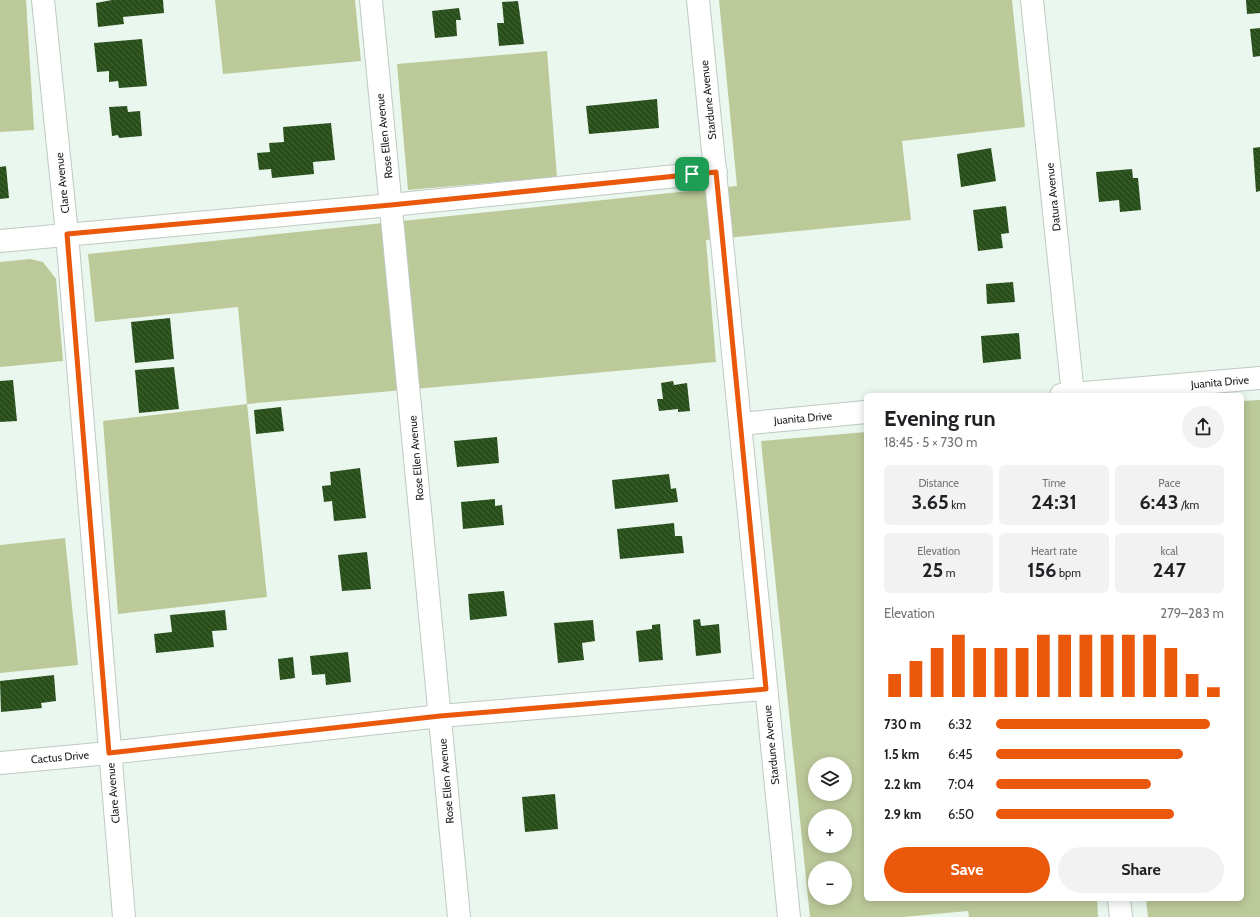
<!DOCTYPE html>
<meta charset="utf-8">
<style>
body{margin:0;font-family:Cabin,sans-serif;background:#f2f2f2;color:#202124;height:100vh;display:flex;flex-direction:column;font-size:15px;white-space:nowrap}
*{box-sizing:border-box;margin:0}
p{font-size:13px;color:#757577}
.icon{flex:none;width:22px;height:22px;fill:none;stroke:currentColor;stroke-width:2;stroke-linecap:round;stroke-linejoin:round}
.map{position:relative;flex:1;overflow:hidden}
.drawer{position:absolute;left:864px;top:393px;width:380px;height:508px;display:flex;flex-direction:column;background:#fff;border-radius:6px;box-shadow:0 2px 10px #0003}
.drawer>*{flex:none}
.controls{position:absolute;left:808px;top:757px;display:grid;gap:8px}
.controls a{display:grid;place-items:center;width:44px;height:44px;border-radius:50%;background:#fff;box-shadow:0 2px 10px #0003;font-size:20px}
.pin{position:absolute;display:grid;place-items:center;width:34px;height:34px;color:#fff;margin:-17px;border-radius:8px;box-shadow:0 2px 6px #0006}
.round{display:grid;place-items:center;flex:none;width:42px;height:42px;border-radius:21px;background:#f2f2f2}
.overview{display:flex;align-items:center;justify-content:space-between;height:68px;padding:0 20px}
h1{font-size:22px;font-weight:700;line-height:30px}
.figures{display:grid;grid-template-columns:repeat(3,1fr);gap:6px;height:68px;padding:4px 20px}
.figures div{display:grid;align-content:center;border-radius:6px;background:#f2f2f2;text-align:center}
.figures b{font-size:20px;font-weight:700}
.figures small{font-size:11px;font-weight:400}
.figures p{font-size:11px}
.chart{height:112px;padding:8px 20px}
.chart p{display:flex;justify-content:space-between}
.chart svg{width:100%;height:72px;margin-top:4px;stroke:#ea580c;stroke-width:6}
.cta{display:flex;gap:8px;margin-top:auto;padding:8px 20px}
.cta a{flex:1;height:46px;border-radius:24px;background:#ea580c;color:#fff;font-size:16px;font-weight:700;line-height:46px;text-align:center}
.cta a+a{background:#f2f2f2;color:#202124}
ul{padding:0 20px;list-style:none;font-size:13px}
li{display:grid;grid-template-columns:64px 48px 1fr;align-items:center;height:30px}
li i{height:10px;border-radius:5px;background:#ea580c}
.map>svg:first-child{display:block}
.grass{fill:#bcc999;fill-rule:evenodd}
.building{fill:url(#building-back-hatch)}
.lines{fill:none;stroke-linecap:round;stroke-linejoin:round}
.minor-casing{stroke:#bdcac1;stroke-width:24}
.minor{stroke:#fff;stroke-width:22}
.route-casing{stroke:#fff;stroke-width:8}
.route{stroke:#ea580c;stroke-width:5}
.labels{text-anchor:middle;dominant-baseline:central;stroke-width:4;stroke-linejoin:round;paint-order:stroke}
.street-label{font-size:11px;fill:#222724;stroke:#fff}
</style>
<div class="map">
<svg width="1260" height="917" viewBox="0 0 1260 917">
<defs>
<pattern id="building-back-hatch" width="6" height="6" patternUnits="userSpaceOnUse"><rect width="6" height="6" fill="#284f1a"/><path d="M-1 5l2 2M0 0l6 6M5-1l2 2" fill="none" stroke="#46653b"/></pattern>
</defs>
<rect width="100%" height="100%" fill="#eaf7ee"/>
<path class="grass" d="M0,0H26L34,130L0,132Z
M215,0H355L361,61L223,74Z
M719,0H1012L1025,127L902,141L911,220L706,240L716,362L247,404L267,597L118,614L103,421L247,404L238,307L95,322L88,254L737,186Z
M547,51L557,177L408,190L397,64Z
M30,259L43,262L56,279L63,361L0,367V262Z
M1260,400V917H1148L1146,899H1242V401Z
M866,432V899H1097L1098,917H969L968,911L903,917H810L761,441ZM815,764H845V794H815ZM815,816H845V846H815ZM815,868H845V898H815Z
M65,538L78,665L0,673V545Z"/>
<path class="building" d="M112,0H163L164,13L123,17L124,24L98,27L96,3Z
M1246,0H1260V13L1247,14Z
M518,1L524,44L499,46L497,23H504L502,2Z
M459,8L461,20H456L457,36L435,38L432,11Z
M1260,28V56L1253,57L1250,29Z
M142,39L147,86L119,88L118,81L109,82V71L97,72L94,43Z
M657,99L659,128L589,134L586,106Z
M127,106L128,112L140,111L142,136L119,138L118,135L112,136L109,107Z
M331,123L335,160L313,162L314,174L272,178L271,169L259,170L257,153L270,152L269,143L284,142L283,127Z
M1260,147V191L1256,192L1253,148Z
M991,148L996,181L961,187L957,154Z
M6,166L9,198L0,199V167Z
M1132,169L1133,178H1138L1141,210L1120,212L1119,200L1099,202L1096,172Z
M1006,206L1009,233L1001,234L1003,248L978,251L973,210Z
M1013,282L1015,302L987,304L986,284Z
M170,318L174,359L135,363L131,322Z
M1019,333L1021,359L983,363L981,336Z
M174,367L179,409L139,413L135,370Z
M13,380L17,421L0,422V381Z
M673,381L674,385L687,383L690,411L678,412V409L659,411L657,399H663L661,383Z
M281,407L284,431L256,434L254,410Z
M497,437L499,463L457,467L454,441Z
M360,468L366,518L334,521L332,501L324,502L322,486L331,485L330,472Z
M669,474L671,489L676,488L678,502L615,509L612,480Z
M495,499V506L502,505L504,525L463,529L461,502Z
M674,523L675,536H682L684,553L620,559L617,529Z
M367,552L371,589L342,591L338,555Z
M504,591L507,616L470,620L468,594Z
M225,610L227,630L212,631L214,647L156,653L154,634L172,632L170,615Z
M700,619L701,626L719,624L721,653L696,656L693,620Z
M593,620L595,641L582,643L584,660L558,663L554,623Z
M660,624L663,660L639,662L636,631L652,629V625Z
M348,652L351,682L326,685L325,674L312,675L310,656Z
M293,657L295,678L280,680L278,659Z
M54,675L56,701L41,703L42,708L1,712L0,681Z
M555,794L558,829L525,832L522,797Z"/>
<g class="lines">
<g class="minor-casing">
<path id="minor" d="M43,0L67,234L124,917
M371,0L459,917
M698,0L789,917
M1032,0L1073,395
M0,241L391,205L716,172
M1061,395L1260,378
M740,424L866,412
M0,763L109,753L440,716L765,689
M1119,899L1121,917"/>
</g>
<use href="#minor" class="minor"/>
</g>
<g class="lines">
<g class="route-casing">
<path id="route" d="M716,172L766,689L440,716L109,753L67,234L391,205Z"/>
</g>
<use href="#route" class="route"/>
</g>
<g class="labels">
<g class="street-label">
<text transform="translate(708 100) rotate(-96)">Stardune Avenue</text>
<text transform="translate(384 136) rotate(-96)">Rose Ellen Avenue</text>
<text transform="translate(62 183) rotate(-96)">Clare Avenue</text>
<text transform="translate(1053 197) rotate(-96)">Datura Avenue</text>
<text transform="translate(1220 382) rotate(-5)">Juanita Drive</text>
<text transform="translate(803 418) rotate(-5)">Juanita Drive</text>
<text transform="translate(416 458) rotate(-95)">Rose Ellen Avenue</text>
<text transform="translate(771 745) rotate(-96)">Stardune Avenue</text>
<text transform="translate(60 757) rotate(-5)">Cactus Drive</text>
<text transform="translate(446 781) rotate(-95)">Rose Ellen Avenue</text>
<text transform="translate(113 793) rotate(-95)">Clare Avenue</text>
</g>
</g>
</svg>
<div class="controls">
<a><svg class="icon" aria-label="layers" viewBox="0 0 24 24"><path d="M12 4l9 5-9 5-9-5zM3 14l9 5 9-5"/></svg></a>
<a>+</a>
<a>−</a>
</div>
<div class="pin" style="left:692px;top:174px;background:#1e9e55"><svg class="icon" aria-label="arrive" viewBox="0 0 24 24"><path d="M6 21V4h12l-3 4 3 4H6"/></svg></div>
<section class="drawer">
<div class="overview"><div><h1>Evening run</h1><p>18:45 · 5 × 730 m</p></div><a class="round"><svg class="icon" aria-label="share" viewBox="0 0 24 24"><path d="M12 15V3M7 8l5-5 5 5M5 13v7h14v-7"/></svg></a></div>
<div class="figures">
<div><p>Distance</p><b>3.65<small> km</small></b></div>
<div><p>Time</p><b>24:31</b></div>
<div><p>Pace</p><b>6:43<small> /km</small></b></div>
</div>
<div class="figures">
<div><p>Elevation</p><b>25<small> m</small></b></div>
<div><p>Heart rate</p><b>156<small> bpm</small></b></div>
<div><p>kcal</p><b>247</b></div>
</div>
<div class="chart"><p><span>Elevation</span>279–283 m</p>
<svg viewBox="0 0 160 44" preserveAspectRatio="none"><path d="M5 44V30M15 44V22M25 44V14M35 44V6M45 44V14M55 44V14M65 44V14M75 44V6M85 44V6M95 44V6M105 44V6M115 44V6M125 44V6M135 44V14M145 44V30M155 44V38"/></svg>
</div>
<ul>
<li><b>730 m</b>6:32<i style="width:94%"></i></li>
<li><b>1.5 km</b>6:45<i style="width:82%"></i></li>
<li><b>2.2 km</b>7:04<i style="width:68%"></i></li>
<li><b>2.9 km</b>6:50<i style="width:78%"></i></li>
</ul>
<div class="cta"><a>Save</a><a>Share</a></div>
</section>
</div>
